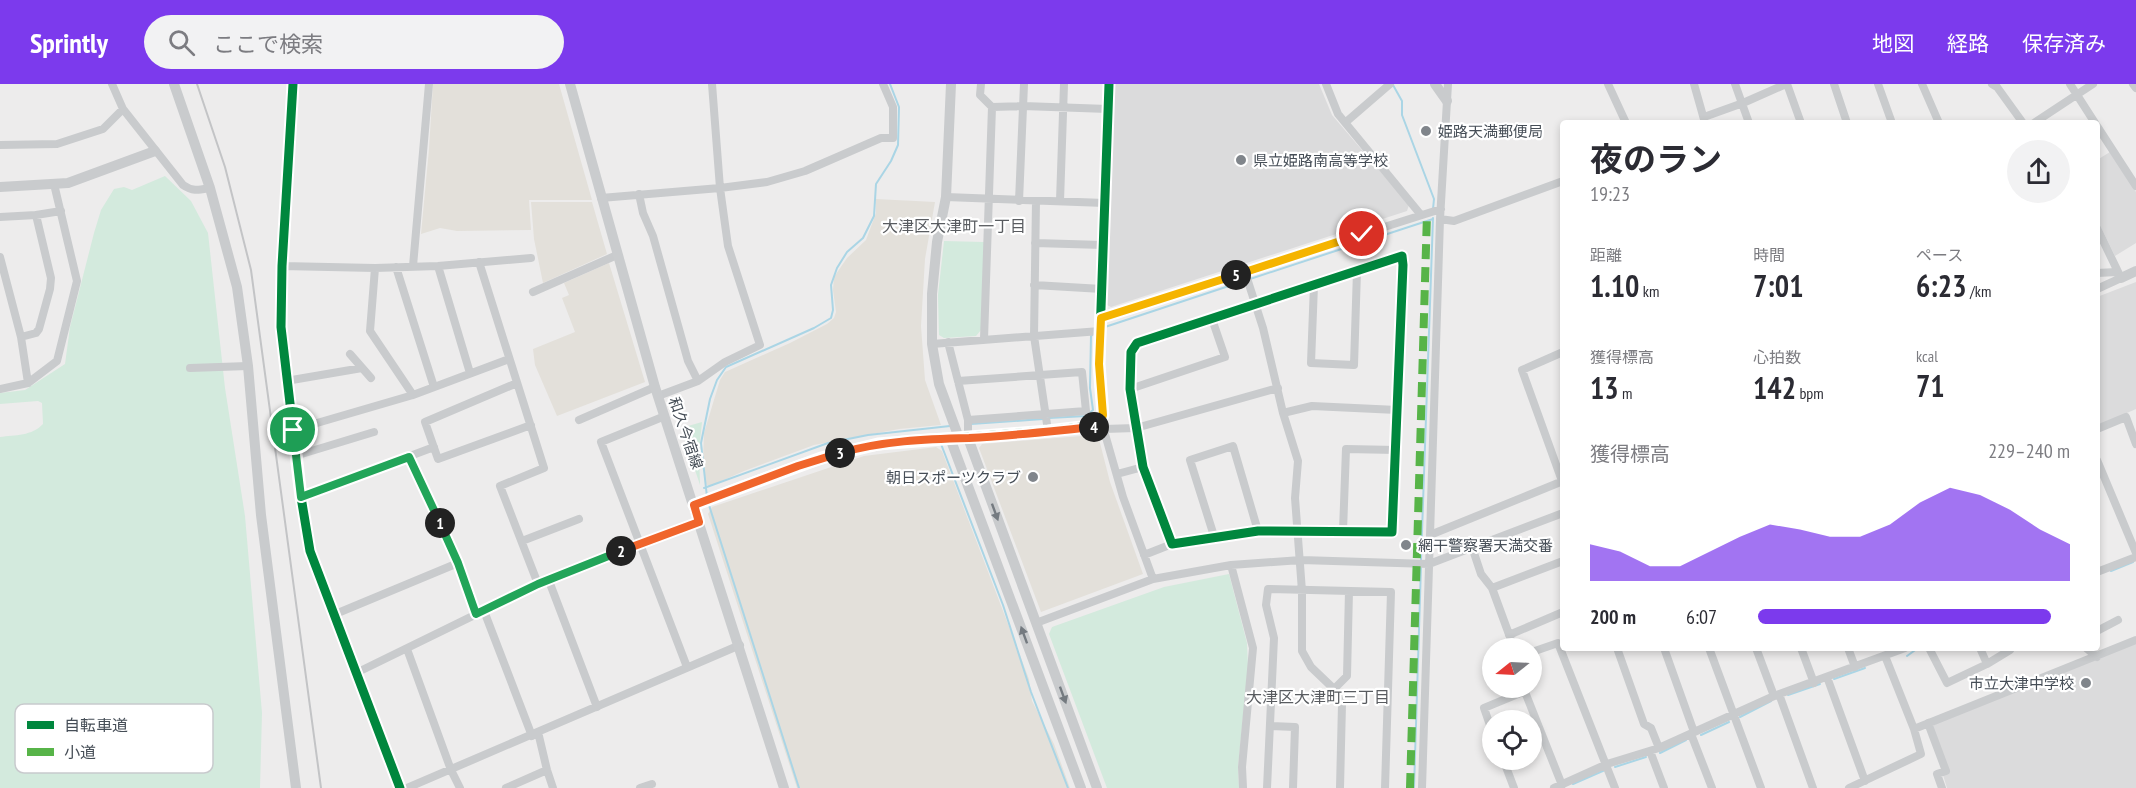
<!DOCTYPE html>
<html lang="ja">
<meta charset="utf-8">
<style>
body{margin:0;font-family:"PT Sans Narrow","Noto Sans JP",sans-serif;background:#f2f2f3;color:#2b2b33;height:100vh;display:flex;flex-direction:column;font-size:22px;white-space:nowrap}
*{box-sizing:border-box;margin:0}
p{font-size:20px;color:#7c7c81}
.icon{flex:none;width:33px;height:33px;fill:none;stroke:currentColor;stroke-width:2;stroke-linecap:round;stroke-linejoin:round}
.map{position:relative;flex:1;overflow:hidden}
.drawer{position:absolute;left:1560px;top:36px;width:540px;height:531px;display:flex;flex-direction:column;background:#fff;border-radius:6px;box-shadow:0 3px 9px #0003}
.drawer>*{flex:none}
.needle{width:39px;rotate:252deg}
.fabs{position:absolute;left:1482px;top:554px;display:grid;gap:12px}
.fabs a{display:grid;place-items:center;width:60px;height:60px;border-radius:50%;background:#fff;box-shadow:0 3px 9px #0003;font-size:30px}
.pin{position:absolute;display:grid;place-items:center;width:51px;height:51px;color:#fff;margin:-26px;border:3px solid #fff;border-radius:50%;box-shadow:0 2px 6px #0007}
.km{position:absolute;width:30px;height:30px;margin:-15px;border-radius:50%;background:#222;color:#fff;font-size:16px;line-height:30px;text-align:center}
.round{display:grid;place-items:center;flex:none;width:63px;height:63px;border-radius:32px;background:#f2f2f3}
.headline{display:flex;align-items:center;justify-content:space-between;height:102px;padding:0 30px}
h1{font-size:33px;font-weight:700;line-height:45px}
.metrics{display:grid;grid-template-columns:repeat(3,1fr);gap:9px;height:102px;padding:6px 30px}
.metrics div{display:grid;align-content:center}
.metrics b{font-size:30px;font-weight:700}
.metrics small{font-size:16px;font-weight:400}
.metrics p{font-size:16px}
.chart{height:168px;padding:12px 30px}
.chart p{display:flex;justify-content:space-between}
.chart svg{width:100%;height:108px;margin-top:6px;fill:#7c3aed;opacity:.7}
ul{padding:0 30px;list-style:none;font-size:20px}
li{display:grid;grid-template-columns:96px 72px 1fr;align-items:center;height:45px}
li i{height:15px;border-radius:8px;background:#7c3aed}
header{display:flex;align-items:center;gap:36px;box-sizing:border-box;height:84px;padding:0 30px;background:#7c3aed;color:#fff}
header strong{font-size:28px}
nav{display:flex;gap:33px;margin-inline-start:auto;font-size:21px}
.search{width:420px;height:54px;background:#f2f2f3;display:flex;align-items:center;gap:15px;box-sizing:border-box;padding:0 21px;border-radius:33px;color:#7c7c81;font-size:22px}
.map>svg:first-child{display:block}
.commercial{fill:#e3e0da}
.education{fill:#dbdbdc}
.green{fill:#d3eadd}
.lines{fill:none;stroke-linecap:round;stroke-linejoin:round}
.stream{stroke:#aad5e5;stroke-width:2}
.minor{stroke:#c9cbcd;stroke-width:8}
.tertiary{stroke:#c9cbcd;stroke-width:10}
.secondary{stroke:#caccce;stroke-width:10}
.rail{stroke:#c3c4c6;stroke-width:2}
.quiet{stroke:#57b448;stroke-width:8;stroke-dasharray:15 8;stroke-linecap:butt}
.cycleway-casing{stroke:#fff;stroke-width:13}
.cycleway{stroke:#00873e;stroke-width:9}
.oneway{fill:#747a80}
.split-1-casing{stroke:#fff;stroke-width:12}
.split-2-casing{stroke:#fff;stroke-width:12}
.split-3-casing{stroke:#fff;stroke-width:12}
.split-4-casing{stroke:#fff;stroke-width:12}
.split-5-casing{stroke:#fff;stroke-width:12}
.split-6-casing{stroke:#fff;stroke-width:12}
.split-1{stroke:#22a559;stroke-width:8}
.split-2{stroke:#22a559;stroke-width:8}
.split-3{stroke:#f0652b;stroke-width:8}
.split-4{stroke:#f0652b;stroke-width:8}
.split-5{stroke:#f5b400;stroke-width:8}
.split-6{stroke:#f5b400;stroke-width:8}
.poi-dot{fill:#80858b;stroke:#fff;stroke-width:2}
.labels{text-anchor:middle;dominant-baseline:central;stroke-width:4.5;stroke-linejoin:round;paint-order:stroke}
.poi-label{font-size:15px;fill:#464e57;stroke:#fff;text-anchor:start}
.street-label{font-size:15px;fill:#464e57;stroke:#fff}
.neighbourhood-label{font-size:16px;fill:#595c60;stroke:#fff}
.key{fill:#fff;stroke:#c8cacd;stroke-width:1.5}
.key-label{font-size:16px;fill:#464e57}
</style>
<header>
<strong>Sprintly</strong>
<div class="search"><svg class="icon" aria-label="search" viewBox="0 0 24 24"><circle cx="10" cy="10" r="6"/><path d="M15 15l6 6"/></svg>ここで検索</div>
<nav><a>地図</a><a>経路</a><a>保存済み</a></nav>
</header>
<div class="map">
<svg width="2136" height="704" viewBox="0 0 2136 704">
<rect width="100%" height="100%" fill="#edecec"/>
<path class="commercial" d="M433,0H559L592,116H529L531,146L457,147L440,144L421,150L429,65Z
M876,115L935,118L925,175L921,242L925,296L941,341L899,345L814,361L744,387L710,402L707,401L705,398L703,379L704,349L720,296L725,288L790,259L827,240L834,234L836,228L833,206L834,193L847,174L866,156L876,129Z
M531,118H592L607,170L543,199L534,155Z
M609,179L645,298L557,332L535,281L533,265L575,248L562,214L569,211L564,199Z
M1094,351L1099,355L1110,398L1143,490L1041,528L979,364L982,360Z
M936,363L942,367L1029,595L1032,617L1054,660L1070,704H797L708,430L712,423L864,372Z"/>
<path class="education" d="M1113,0H1319L1332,31L1409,121L1407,127L1111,223L1107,221Z
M2110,68L2136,108V159L2115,172L2097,135V76Z
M2136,198V325L2102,340L2097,338V213Z
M2136,559V704H1947L1943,691L1933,642L1936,638Z"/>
<path class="green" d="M165,92L191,117L208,149L225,304L245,432L262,629L260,704H0V353C15,351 32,352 43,340L42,319L38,317L0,320V309L25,306L65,280L70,243L94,149L101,126L114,105L124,103L132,106Z
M944,157L984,158L981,246L976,252L944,254L939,251L938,211Z
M702,338L699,367L700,401L681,344Z
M1229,490L1247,559L1248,582L1238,683L1239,704H1107L1049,550L1052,543L1164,503Z"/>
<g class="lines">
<path class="stream" d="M1393,1L1402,17V31L1434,115L1433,125
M1250,195L1433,135
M1105,243L1244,197
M1049,334L1086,332L1093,326L1090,304L1091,252L1092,251
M971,340L1043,335
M941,360L1003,521L1031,608L1068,704
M704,404L828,359L868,351L950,342
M707,413L701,359L710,315L717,296L726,283L814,244L831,234L833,226L831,201L837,184L847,168L863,154L874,132L876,100L891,77L898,61L899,23L890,0
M708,418L799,704
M1421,476L1433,134
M2111,487L2133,478
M1907,572L1918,564
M1834,595L1865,584
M1788,611L1820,600
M1740,633L1771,617
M1701,651L1729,638
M1660,669L1686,656
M1615,683L1646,673
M1573,700L1605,686
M1414,704L1421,482"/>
<path class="minor" d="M112,0L123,25L183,101C193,108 199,106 210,104
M293,0L282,182L281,243L301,413L310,467L400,704
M981,0L980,11L992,23L1023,22L1108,25
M1326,0L1338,30L1421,131
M1608,0L1626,39
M1694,0L1705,39
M1735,0L1749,39
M1787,0L1801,39
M1834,0L1847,39
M1878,0L1892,39
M1922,0L1939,39
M1992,0L1997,3L2023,39
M2070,0L2095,39
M2133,0L2136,4
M1704,33L1743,19L1786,0
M1346,38L1390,0
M2034,39L2093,0
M2097,42L2136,102
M0,61L57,60L103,45L123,25
M639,110L643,129L653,152L688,277L698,297
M946,113L1105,119
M601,114L720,104L767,98L805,87L881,54H893V23L883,0
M1019,117L1024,0
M1036,117L1034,252L1048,347
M1060,117L1064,0
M0,133L36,131L61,127
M1440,135L1454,137L1563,97
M2097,144L2121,194L2097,205
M1035,159L1103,161
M1402,172L1403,181L1392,448L1258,447L1172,460L1143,383L1130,305L1131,268L1137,259Z
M0,173L21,253L28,299
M479,178L544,384L500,402L538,500
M282,182L375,184L438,182L531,174
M413,182L429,0
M438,182L470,289
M396,183L434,303
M375,184L370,247L413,311
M1245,188L1263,244L1283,329L1298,377L1295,414L1302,507V567L1311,583L1334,605L1342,620L1340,704
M2097,189L2117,188
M1034,201L1102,205
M1314,201L1311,279L1354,281L1357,187
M533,208L617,171
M1101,233L1441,125
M21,253L36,249L39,245L50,205L51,194L36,131
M984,255L992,23
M948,258L968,336V354
M932,260L1100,247
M350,270L371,294
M190,284L248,282
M286,297L362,284
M958,297L1082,288L1086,327L968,336
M517,299L425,338L438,375L531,341
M0,305L28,299L57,277L77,197L54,100
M1130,305L1225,273L1212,235
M658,312L698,297L725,278L760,261L728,162L720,104L712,0
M1283,329L1312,322L1397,326
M665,332L601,358L687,583
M579,336L655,303
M1103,343L1123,413L1153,495
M1104,345L1136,344L1278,304
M2097,345L2126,333L2136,360
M293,346L413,311L509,275
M295,372L374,348
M409,373L458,479L476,530
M2097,376L2136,469
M1117,390L1143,383
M1562,397L1522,286L1563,268
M301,413L434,363
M1343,447L1346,365L1396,366
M1430,451L1563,397
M1214,452L1190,376L1233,362L1258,447
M522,457L579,435
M1472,463L1481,490L1492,504L1514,564
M1144,471L1172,460
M1231,481L1253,564L1242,683L1243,704
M2097,488L2136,473
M549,497L597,623
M1492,504L1563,477
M484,527L532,652
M333,531L458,479
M1036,539L1153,495L1231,481L1301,476L1429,480L1563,429
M2097,547L2118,536
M1509,551L1563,528
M1617,564L1644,640L1651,644L1659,664
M1664,564L1694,648
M1709,564L1761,704
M1756,564L1774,612
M1801,564L1814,599
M1848,564L1855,583
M1929,564L1947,599L1987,580L1980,564
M2086,564L2097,573
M407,565L451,686L460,704
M1532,568L1558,559L1615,704
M1987,580L2010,566
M356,589L538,500L639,459L699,438
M1827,593L1865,697
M1523,603L1562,701
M1334,605L1347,592L1349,507
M1779,610L1813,704
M1928,639L1946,687L1937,690L1942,704
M1271,642L1295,643L1293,704
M1914,645L2136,556
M1492,647L1484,624L1525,607
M538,648L547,686L553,704
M1691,650L1712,704
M1650,667L1664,704
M1503,675L1514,704
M407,704L740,561
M506,704L547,686
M640,704L652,700
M1267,704L1274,554L1266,521L1268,505L1391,508L1385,704
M1422,704L1440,135L1448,0
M1554,704L1607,680L1659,664L1774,612L1905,564
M1849,704L1921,670L1914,645L1885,572"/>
<path class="tertiary" d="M174,0L210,104L237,203L248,282L261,431L296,704
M951,0L946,113L937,158L932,210V260L939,300L959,354
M1435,0L1447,17
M0,103L68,99L155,67
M2121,194L2136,187
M950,354L1081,704
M968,354L1097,704
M694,421L821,374L878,360L1048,347L1098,341L1103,331L1099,280L1109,0"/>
<path class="secondary" d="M570,0L655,303L784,704"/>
<path class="rail" d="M197,0L225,83L251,186L321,704"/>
<path class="quiet" d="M1410,704L1427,130"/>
<g class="cycleway-casing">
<path id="cycleway" d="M293,0L282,182L281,243L301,413L310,467L400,704
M1402,172L1403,181L1392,448L1258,447L1172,460L1143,383L1130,305L1131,268L1137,259Z
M694,421L821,374L878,360L1048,347L1098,341L1103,331L1099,280L1109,0"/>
</g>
<use href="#cycleway" class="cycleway"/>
</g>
<defs><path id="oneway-solid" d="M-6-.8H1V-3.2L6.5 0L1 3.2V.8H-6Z" transform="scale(1.5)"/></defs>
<g class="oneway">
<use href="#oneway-solid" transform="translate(995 428) rotate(70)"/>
<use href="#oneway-solid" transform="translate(1024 551) rotate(-110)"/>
<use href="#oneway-solid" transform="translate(1063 611) rotate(70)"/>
</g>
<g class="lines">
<g class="split-1-casing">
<path id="split-1" d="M293,346L301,413L409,373L440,439"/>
</g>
<g class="split-2-casing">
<path id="split-2" d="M440,439L458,479L476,530L538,500L621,467"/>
</g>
<g class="split-3-casing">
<path id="split-3" d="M621,467L699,438L694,421L798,382L840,369"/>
</g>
<g class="split-4-casing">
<path id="split-4" d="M840,369C882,357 925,355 969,354C1010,352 1052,347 1094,343"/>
</g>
<g class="split-5-casing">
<path id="split-5" d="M1094,343L1100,339L1103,331L1099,280L1101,234L1236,191"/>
</g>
<g class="split-6-casing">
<path id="split-6" d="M1236,191L1362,150"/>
</g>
<use href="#split-1" class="split-1"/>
<use href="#split-2" class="split-2"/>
<use href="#split-3" class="split-3"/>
<use href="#split-4" class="split-4"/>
<use href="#split-5" class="split-5"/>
<use href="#split-6" class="split-6"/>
</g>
<g class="poi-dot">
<circle cx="1426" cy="47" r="6"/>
<circle cx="1241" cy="76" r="6"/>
<circle cx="1033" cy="393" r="6"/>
<circle cx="1406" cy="461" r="6"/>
<circle cx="2086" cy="599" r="6"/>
</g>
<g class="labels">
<g class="poi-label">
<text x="1438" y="47">姫路天満郵便局</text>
<text x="1253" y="76">県立姫路南高等学校</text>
<text x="1021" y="393" text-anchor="end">朝日スポーツクラブ</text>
<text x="1418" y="461">網干警察署天満交番</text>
<text x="2074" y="599" text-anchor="end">市立大津中学校</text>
</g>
<g class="street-label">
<text transform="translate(686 349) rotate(71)">和久今宿線</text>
</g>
<g class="neighbourhood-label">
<text x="954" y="142">大津区大津町一丁目</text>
<text x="1318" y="613">大津区大津町三丁目</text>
</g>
</g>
<rect x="15" y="620" width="198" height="69" rx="9" class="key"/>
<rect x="27" y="637" width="27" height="8" fill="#00873e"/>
<rect x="27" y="664" width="27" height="8" fill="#57b448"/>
<g class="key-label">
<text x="64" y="647">自転車道</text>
<text x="64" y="674">小道</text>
</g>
</svg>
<div class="fabs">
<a><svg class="needle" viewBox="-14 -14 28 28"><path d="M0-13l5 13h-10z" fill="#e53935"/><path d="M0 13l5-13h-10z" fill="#7c7c81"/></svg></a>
<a><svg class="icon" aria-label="locate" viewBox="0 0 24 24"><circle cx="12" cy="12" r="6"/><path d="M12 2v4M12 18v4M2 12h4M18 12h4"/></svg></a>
</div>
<div class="pin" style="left:293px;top:346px;background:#1e9e55"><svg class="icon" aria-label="arrive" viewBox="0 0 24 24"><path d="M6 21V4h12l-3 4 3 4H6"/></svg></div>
<div class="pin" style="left:1362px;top:150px;background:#d93025"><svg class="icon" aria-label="check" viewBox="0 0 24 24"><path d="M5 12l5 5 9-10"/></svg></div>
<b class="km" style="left:440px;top:439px">1</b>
<b class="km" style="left:621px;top:467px">2</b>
<b class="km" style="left:840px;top:369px">3</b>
<b class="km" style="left:1094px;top:343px">4</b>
<b class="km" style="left:1236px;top:191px">5</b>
<section class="drawer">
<div class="headline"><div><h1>夜のラン</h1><p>19:23</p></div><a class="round"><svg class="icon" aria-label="share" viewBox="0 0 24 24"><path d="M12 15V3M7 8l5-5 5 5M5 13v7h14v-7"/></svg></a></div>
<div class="metrics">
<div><p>距離</p><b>1.10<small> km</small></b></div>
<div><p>時間</p><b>7:01</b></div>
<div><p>ペース</p><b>6:23<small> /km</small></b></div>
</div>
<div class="metrics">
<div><p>獲得標高</p><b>13<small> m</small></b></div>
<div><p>心拍数</p><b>142<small> bpm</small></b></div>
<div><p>kcal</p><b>71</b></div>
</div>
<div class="chart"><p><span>獲得標高</span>229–240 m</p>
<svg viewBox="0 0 160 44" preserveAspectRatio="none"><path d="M0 44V29L10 32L20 38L30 38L40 32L50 26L60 21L70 23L80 26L90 26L100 21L110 12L120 6L130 9L140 15L150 23L160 29V44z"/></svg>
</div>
<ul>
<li><b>200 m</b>6:07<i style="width:94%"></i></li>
</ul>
</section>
</div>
